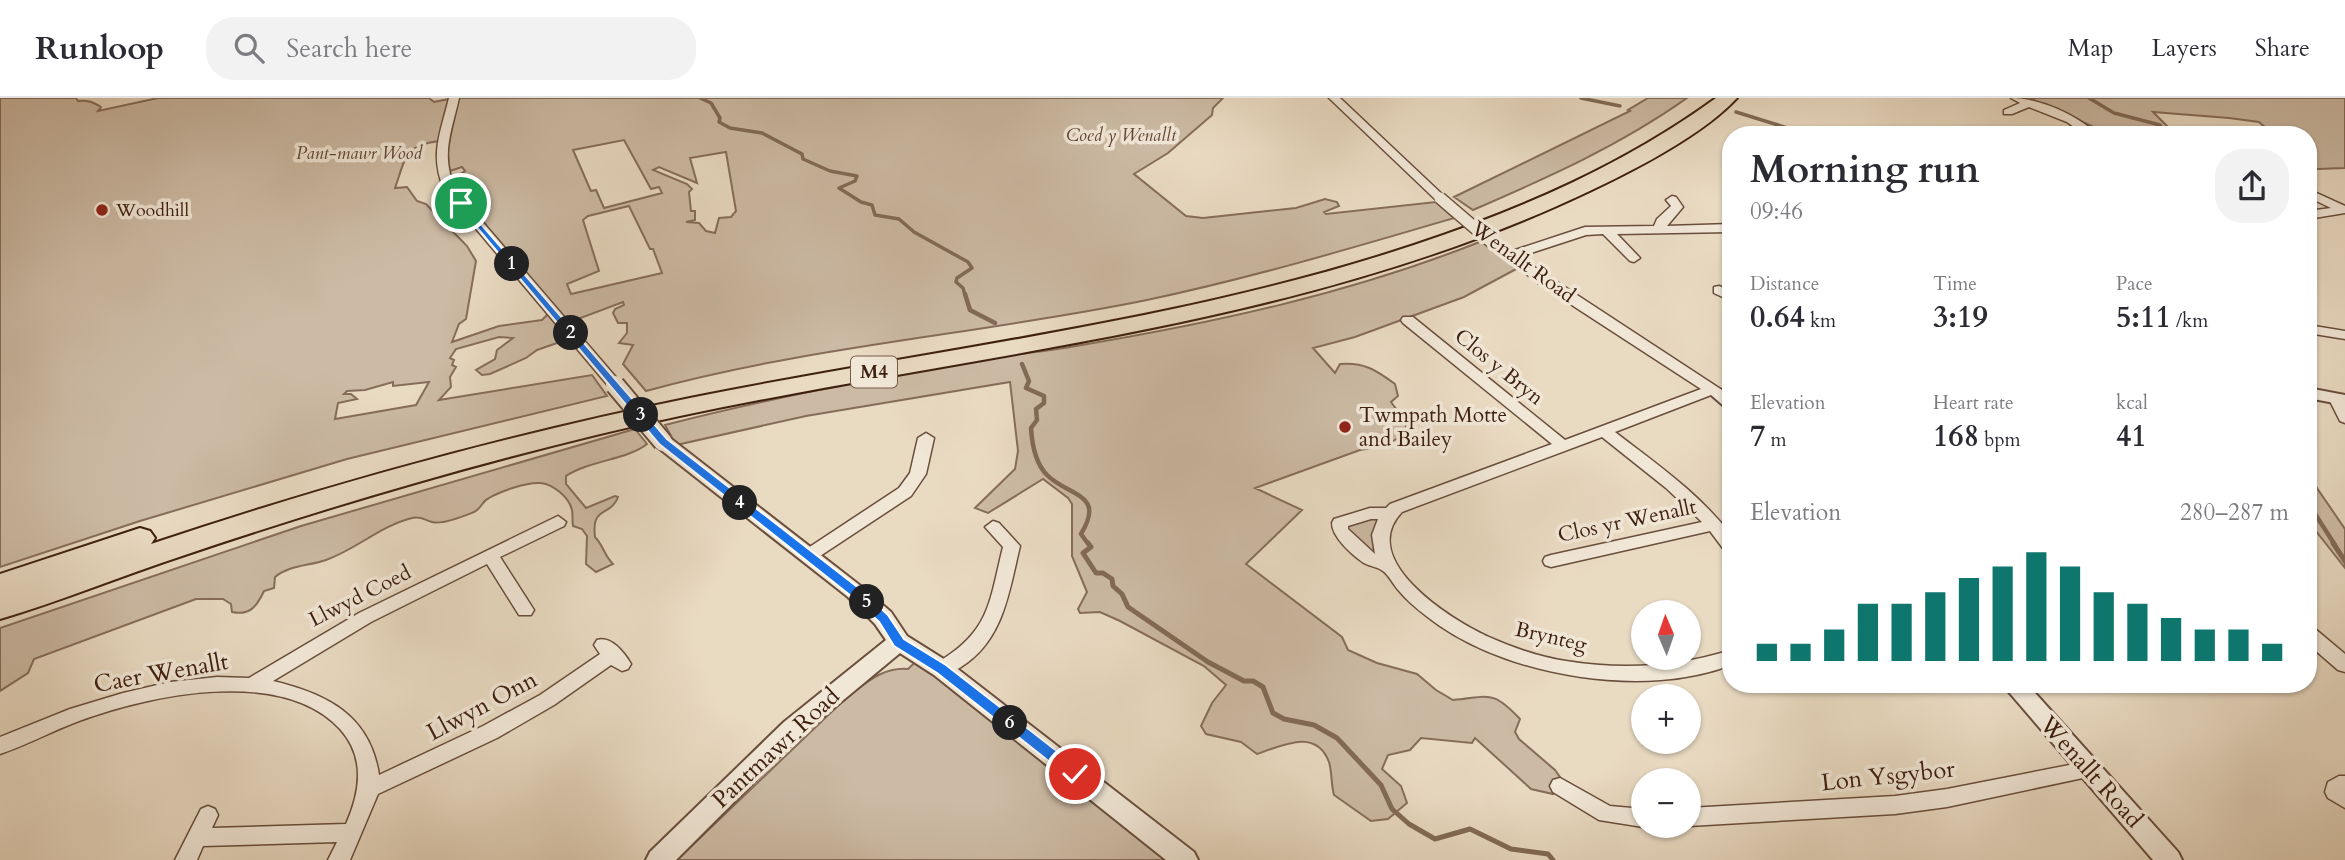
<!DOCTYPE html>
<meta charset="utf-8">
<style>
body{margin:0;font-family:Cardo,serif;background:#f2f2f3;color:#2b2b33;height:100vh;display:flex;flex-direction:column;font-size:26px;white-space:nowrap}
*{box-sizing:border-box;margin:0}
p{font-size:23px;color:#7c7c81}
.icon{flex:none;width:38px;height:38px;fill:none;stroke:currentColor;stroke-width:2;stroke-linecap:round;stroke-linejoin:round}
.map{position:relative;flex:1;overflow:hidden}
.side{position:absolute;left:1722px;top:28px;width:595px;height:567px;display:flex;flex-direction:column;background:#fff;border-radius:28px;box-shadow:0 2px 5px #0004}
.side>*{flex:none}
.needle{width:46px;rotate:358deg}
.tools{position:absolute;left:1631px;top:502px;display:grid;gap:14px}
.tools a{display:grid;place-items:center;width:70px;height:70px;border-radius:50%;background:#fff;box-shadow:0 2px 5px #0004;font-size:35px}
.pin{position:absolute;display:grid;place-items:center;width:60px;height:60px;color:#fff;margin:-30px;border:4px solid #fff;border-radius:50%;box-shadow:0 2px 7px #0007}
.km{position:absolute;width:35px;height:35px;margin:-18px;border-radius:50%;background:#222;color:#fff;font-size:19px;line-height:35px;text-align:center}
.round{display:grid;place-items:center;flex:none;width:74px;height:74px;border-radius:28px;background:#f2f2f3}
.summary{display:flex;align-items:center;justify-content:space-between;height:119px;padding:0 28px}
h1{font-size:38px;font-weight:600;line-height:52px}
.figures{display:grid;grid-template-columns:repeat(3,1fr);gap:10px;height:119px;padding:7px 28px}
.figures div{display:grid;align-content:center}
.figures b{font-size:30px;font-weight:600}
.figures small{font-size:19px;font-weight:400}
.figures p{font-size:19px}
.chart{height:196px;padding:14px 28px}
.chart p{display:flex;justify-content:space-between}
.chart svg{width:100%;height:126px;margin-top:7px;stroke:#0f766e;stroke-width:6}
header{display:flex;align-items:center;gap:42px;box-sizing:border-box;height:98px;padding:0 35px;background:#fff;border-bottom:2px solid #e1e1e2}
header strong{font-size:33px}
nav{display:flex;gap:38px;margin-inline-start:auto;font-size:24px}
.search{width:490px;height:63px;background:#f2f2f3;display:flex;align-items:center;gap:18px;box-sizing:border-box;padding:0 24px;border-radius:28px;color:#7c7c81;font-size:26px}
.map>svg:first-child{display:block}
.green{fill:#ccbaa4;stroke:#866d5a;stroke-width:2;fill-rule:evenodd}
.lines{fill:none;stroke-linecap:round;stroke-linejoin:round}
.stream-far2{stroke:#826a56;stroke-width:3.5}
.stream-far1{stroke:#826a56;stroke-width:4.5}
.stream{stroke:#826a56;stroke-width:5}
.minor-casing{stroke:#6a4e3c;stroke-width:3}
.tertiary-casing{stroke:#6a4e3c;stroke-width:4}
.motorway-casing{stroke:#3f200f;stroke-width:4}
.minor{fill:#f1e7d7;fill-rule:evenodd}
.tertiary{fill:#f1e7d7;fill-rule:evenodd}
.motorway{fill:#e9dac2;fill-rule:evenodd}
.minor-bridge-casing{stroke:#6a4e3c;stroke-width:14;stroke-linecap:butt}
.tertiary-bridge-casing{stroke:#6a4e3c;stroke-width:22;stroke-linecap:butt}
.minor-bridge{stroke:#f1e7d7;stroke-width:11}
.tertiary-bridge{stroke:#f1e7d7;stroke-width:18}
.route{fill:#1a73e8;stroke:#fff;stroke-width:2}
.poi-dot{fill:#8f2418;stroke:#f1e7d7;stroke-width:2.5}
.labels{text-anchor:middle;dominant-baseline:central;stroke-width:7;stroke-linejoin:round;paint-order:stroke}
.far-park-label{font-size:18px;font-style:italic;fill:#624634;stroke:#f1e7d7}
.far-poi-label{font-size:18px;fill:#3f200f;stroke:#f1e7d7;text-anchor:start}
.shield{fill:#f1e7d7;stroke:#745c4b;stroke-width:2}
.shield-label{font-size:19px;font-weight:bold;fill:#3f200f}
.street-label{font-size:21px;fill:#3f200f;stroke:#f1e7d7}
.poi-label{font-size:21px;fill:#3f200f;stroke:#f1e7d7;text-anchor:start}
.near-street-label{font-size:24px;fill:#3f200f;stroke:#f1e7d7}
</style>
<header>
<strong>Runloop</strong>
<div class="search"><svg class="icon" aria-label="search" viewBox="0 0 24 24"><circle cx="10" cy="10" r="6"/><path d="M15 15l6 6"/></svg>Search here</div>
<nav><a>Map</a><a>Layers</a><a>Share</a></nav>
</header>
<div class="map">
<svg width="2345" height="762" viewBox="0 0 2345 762">
<rect width="100%" height="100%" fill="#e9dac2"/>
<filter id="stains"><feTurbulence type="fractalNoise" baseFrequency=".00286" numOctaves="4"/><feColorMatrix values="0 0 0 0 .2 0 0 0 0 .09 0 0 0 0 .02 0 0 0 .5 -.17"/></filter>
<radialGradient id="worn" r=".72"><stop offset=".6" stop-color="#630" stop-opacity="0"/><stop offset="1" stop-color="#630" stop-opacity=".3"/></radialGradient>
<path class="green" d="M0,0H76L78,3C88,2 93,4 101,9L98,13L158,0H429L434,4L454,0H1223L1213,10L1212,17L1168,55L1134,76L1186,118L1203,120L1296,110L1325,101L1337,104L1339,108L1324,114L1326,116L1436,104L1454,120C1352,150 1251,180 1147,202C981,236 809,248 646,293L623,266L633,247L619,245L627,235V225H618L613,215L615,211L624,207L623,204L575,222L579,230L557,245L537,252L526,260L490,276L482,277L476,272L495,261L497,252L513,240L499,239L456,251L450,260L454,262L452,267L456,269L450,279L451,289L439,302L592,277L607,298L347,361L140,423L0,469ZM624,42L651,91L659,89L662,95L604,110L596,92L591,93L590,91L573,52ZM440,43L444,75L462,69L465,73L447,85L551,213L542,222L499,228L452,244L459,226L466,221L476,163L467,148L426,106L417,103L407,89L395,90C406,59 404,47 440,43ZM726,54L736,113L731,119L719,120L715,135L706,133L699,125L686,124L695,122V113H691L689,94L692,91L687,86L653,72L659,69L697,85L690,60ZM629,108L650,151H653L662,175L571,196L567,186L599,173L583,122L588,118ZM393,284V288L429,284L416,307L335,321L338,305L357,301L351,296H344L347,293L365,292Z
M1648,0H1687C1621,47 1547,80 1473,112L1454,99L1630,13L1628,12Z
M2029,0H2345V70L2317,71L2308,64V37H2274L2259,24L2229,20L2153,14L2176,37H2101L2092,28Z
M1482,143L1518,170L1464,199L1355,239L1313,250L1335,275L1340,266C1364,264 1376,272 1395,286L1398,298L1391,304L1405,323L1407,335L1384,348L1360,352L1255,390L1302,412L1246,466L1342,539L1348,552L1377,565L1417,576L1436,592L1453,602C1489,599 1492,591 1520,621L1515,634L1519,641L1555,672L1562,682L1553,696L1531,691L1475,640L1472,645L1421,640L1410,652L1388,657L1382,671L1401,688L1407,705L1388,721L1371,723L1334,697C1331,686 1332,674 1329,664C1316,629 1281,648 1257,656L1241,644L1206,636L1201,628L1212,605L1226,587L1204,568L1120,523L1100,514L1080,515L1078,511L1087,494L1072,458V406L1068,400L1043,381L988,415L975,410L1015,371L1018,353L1010,284L806,318L676,347L665,327C766,301 869,281 971,263C1006,257 1042,254 1076,248C1214,225 1352,195 1482,143Z
M635,331L647,346C629,361 588,363 566,378V386L586,410L615,398L618,399C611,419 591,407 595,439C603,447 604,457 613,466L596,474L586,466L587,438L582,431L573,428C572,422 573,417 572,412C569,399 553,386 540,385C527,384 501,393 489,400C482,403 482,410 474,414C464,418 443,427 432,424C424,422 422,418 412,420C380,428 357,451 326,462C309,468 289,467 275,479L274,490L264,493C257,508 250,518 232,514L231,506L223,501H196L34,561L28,575L0,593V530L301,428Z
M2308,377L2345,431V470L2308,423Z
M1390,416L1382,456L1369,460L1341,424Z
M922,558L1185,762H677L847,599C866,585 882,569 908,571Z"/>
<g class="lines">
<path class="stream-far2" d="M700,0L711,5L720,20L719,24L730,30L762,35L802,56L803,61L830,73L857,78L855,83L839,90L861,104L872,107L875,117L899,121L914,134L968,164L972,170L957,180L956,184L963,190L965,197
M1581,0L1620,8
M2089,0L2114,15L2160,27L2165,37
M1736,14L1810,37"/>
<path class="stream-far1" d="M965,196L970,212L995,225
M1022,266L1029,283L1026,290L1044,298V305L1036,311L1037,322L1031,330C1032,346 1035,365 1047,377C1069,399 1106,395 1081,436L1089,447
M2308,405L2335,447"/>
<path class="stream" d="M1088,445L1091,449L1083,455L1096,475H1103L1112,481L1113,488L1122,496L1128,509L1208,564L1244,583H1253L1263,589L1273,615L1284,621L1314,627L1337,640L1381,687L1392,711L1409,726L1435,741L1470,731L1511,751L1548,756L1553,762
M2333,445L2345,463"/>
<g class="minor-casing">
<path id="minor" d="M449,0H459C451,36 440,57 456,93L620,284L622,287L620,290H610L445,94C429,57 440,37 449,0Z
M1329,0H1340L1444,98V102H1436Z
M2011,0C2039,0 2077,17 2098,37H2085L2067,24L2029,9L2012,16H2004V12L2020,5Z
M2308,91L2345,108V115L2308,121V113L2331,110L2308,99Z
M1672,98L1676,99L1683,109L1667,128L1731,126V134L1617,136L1640,160L1634,164L1630,163L1603,136L1586,137L1519,159L1722,292L1724,295L1722,298L1711,297L1615,334C1655,365 1699,395 1731,437V455L1725,453L1710,433L1551,469L1545,467L1543,463L1545,459L1551,457L1702,424L1666,390L1602,339L1402,414C1356,462 1451,522 1489,539C1514,550 1539,559 1566,563C1621,572 1678,569 1731,552V567C1646,600 1514,579 1440,528C1426,518 1411,507 1400,494C1394,488 1389,477 1383,473C1378,469 1369,468 1364,465C1352,457 1332,439 1332,425L1334,421L1370,410H1386L1390,406L1552,346L1403,225L1401,222L1403,219H1413L1565,342L1701,291L1538,185L1490,148L1496,144L1512,153L1585,129L1654,128L1657,121L1671,108L1666,102ZM1371,421H1378L1372,437L1375,456L1348,431V428Z
M1719,188L1731,193V203L1714,195V189Z
M2308,227L2345,233V241L2308,235Z
M2336,297L2341,298L2345,305V325L2340,323L2329,301Z
M926,335L934,340L926,376L911,398L814,462H802L800,458L802,454L899,390L910,375L918,340Z
M558,418L566,424L564,428L500,459L534,512L531,517H519L487,466L371,524L273,583C327,596 370,617 379,677L483,628L540,597L600,556L594,547L597,542C611,538 624,554 631,566L628,571L622,573L611,567L554,607L497,640L378,696L350,762H328L337,744L203,748L197,762H175L201,711L208,708L215,711L218,717L212,730L346,726C360,694 366,660 340,631C282,568 149,597 79,623C52,633 27,647 0,656V639L70,611L123,595L170,584L217,579L249,580L359,515Z
M993,423L999,425L1020,448C1009,493 1004,542 961,569C952,574 946,579 935,576L933,571L935,566C990,534 989,506 1003,449L985,429Z
M2308,528L2314,530L2345,556V574L2338,572L2308,546Z
M2090,663L2097,665L2100,671L2097,677L1947,709L1895,716L1689,728V710L1895,698L1947,691Z
M2339,678H2345V710L2328,700L2325,694L2328,684Z
M1560,680L1610,708L1643,711V728H1645L1643,729L1599,722L1553,694L1550,688L1553,682Z"/>
</g>
<g class="tertiary-casing">
<path id="tertiary" d="M2308,290L2345,297V307L2308,300Z
M1719,291L1731,296V310L1725,309L1710,296Z
M663,338L670,340L862,489L891,514L907,538L950,565L1194,754L1198,762H1166L934,577L900,555L800,638L676,762H646L650,754L784,624L886,542L875,526L848,499L656,348L654,344L656,340Z
M2002,586H2027L2178,754L2182,762H2153Z"/>
</g>
<g class="motorway-casing">
<path id="motorway" d="M1716,0H1737C1697,43 1611,84 1557,108C1252,243 916,259 596,337C456,371 318,412 182,458C121,478 61,503 0,521V476L140,430L150,433L155,440L151,446C327,387 508,337 690,300C932,251 1179,225 1414,147C1522,111 1624,67 1716,0Z"/>
</g>
<use href="#minor" class="minor"/>
<use href="#tertiary" class="tertiary"/>
<use href="#motorway" class="motorway"/>
<g class="minor-bridge-casing">
<path id="minor-bridge" d="M1440,100L1496,148"/>
</g>
<g class="tertiary-bridge-casing">
<path id="tertiary-bridge" d="M615,287L663,344"/>
</g>
<use href="#minor-bridge" class="minor-bridge"/>
<use href="#tertiary-bridge" class="tertiary-bridge"/>
</g>
<path class="route" d="M461,103L667,341L860,491L888,517L904,541L946,567L1080,671L1082,676L1080,680H1070L937,575L894,548L879,524L851,498L659,346L458,107Z"/>
<g class="poi-dot">
<circle cx="102" cy="112" r="7"/>
<circle cx="1345" cy="329" r="7"/>
</g>
<g class="labels">
<g class="far-park-label">
<text x="1121" y="37">Coed y Wenallt</text>
<text x="359" y="55">Pant-mawr Wood</text>
</g>
<g class="far-poi-label">
<text x="116" y="112">Woodhill</text>
</g>
<rect class="shield" x="851" y="258.5" width="46" height="31" rx="5"/>
<g class="shield-label">
<text x="874" y="274">M4</text>
</g>
<g class="street-label">
<text transform="translate(1523 164) rotate(36)">Wenallt Road</text>
<text transform="translate(1499 269) rotate(39)">Clos y Bryn</text>
<text transform="translate(1627 423) rotate(-12)">Clos yr Wenallt</text>
<text transform="translate(360 498) rotate(-27)">Llwyd Coed</text>
<text transform="translate(1551 539) rotate(13)">Brynteg</text>
</g>
<g class="poi-label">
<text x="1359" y="317">Twmpath Motte<tspan x="1359" dy="24">and Bailey</tspan></text>
</g>
<g class="near-street-label">
<text transform="translate(161 575) rotate(-10)">Caer Wenallt</text>
<text transform="translate(482 608) rotate(-28)">Llwyn Onn</text>
<text transform="translate(776 650) rotate(-43)">Pantmawr Road</text>
<text transform="translate(2091 674) rotate(48)">Wenallt Road</text>
<text transform="translate(1888 678) rotate(-6)">Lon Ysgybor</text>
</g>
</g>
<rect width="100%" height="100%" filter="url(#stains)"/>
<rect width="100%" height="100%" fill="url(#worn)"/>
</svg>
<div class="tools">
<a><svg class="needle" viewBox="-14 -14 28 28"><path d="M0-13l5 13h-10z" fill="#e53935"/><path d="M0 13l5-13h-10z" fill="#7c7c81"/></svg></a>
<a>+</a>
<a>−</a>
</div>
<div class="pin" style="left:461px;top:105px;background:#1e9e55"><svg class="icon" aria-label="arrive" viewBox="0 0 24 24"><path d="M6 21V4h12l-3 4 3 4H6"/></svg></div>
<div class="pin" style="left:1075px;top:676px;background:#d93025"><svg class="icon" aria-label="check" viewBox="0 0 24 24"><path d="M5 12l5 5 9-10"/></svg></div>
<b class="km" style="left:512px;top:166px">1</b>
<b class="km" style="left:571px;top:235px">2</b>
<b class="km" style="left:641px;top:317px">3</b>
<b class="km" style="left:740px;top:405px">4</b>
<b class="km" style="left:867px;top:504px">5</b>
<b class="km" style="left:1010px;top:625px">6</b>
<section class="side">
<div class="summary"><div><h1>Morning run</h1><p>09:46</p></div><a class="round"><svg class="icon" aria-label="share" viewBox="0 0 24 24"><path d="M12 15V3M7 8l5-5 5 5M5 13v7h14v-7"/></svg></a></div>
<div class="figures">
<div><p>Distance</p><b>0.64<small> km</small></b></div>
<div><p>Time</p><b>3:19</b></div>
<div><p>Pace</p><b>5:11<small> /km</small></b></div>
</div>
<div class="figures">
<div><p>Elevation</p><b>7<small> m</small></b></div>
<div><p>Heart rate</p><b>168<small> bpm</small></b></div>
<div><p>kcal</p><b>41</b></div>
</div>
<div class="chart"><p><span>Elevation</span>280–287 m</p>
<svg viewBox="0 0 160 44" preserveAspectRatio="none"><path d="M5 44V38M15 44V38M25 44V33M35 44V24M45 44V24M55 44V20M65 44V15M75 44V11M85 44V6M95 44V11M105 44V20M115 44V24M125 44V29M135 44V33M145 44V33M155 44V38"/></svg>
</div>
</section>
</div>
